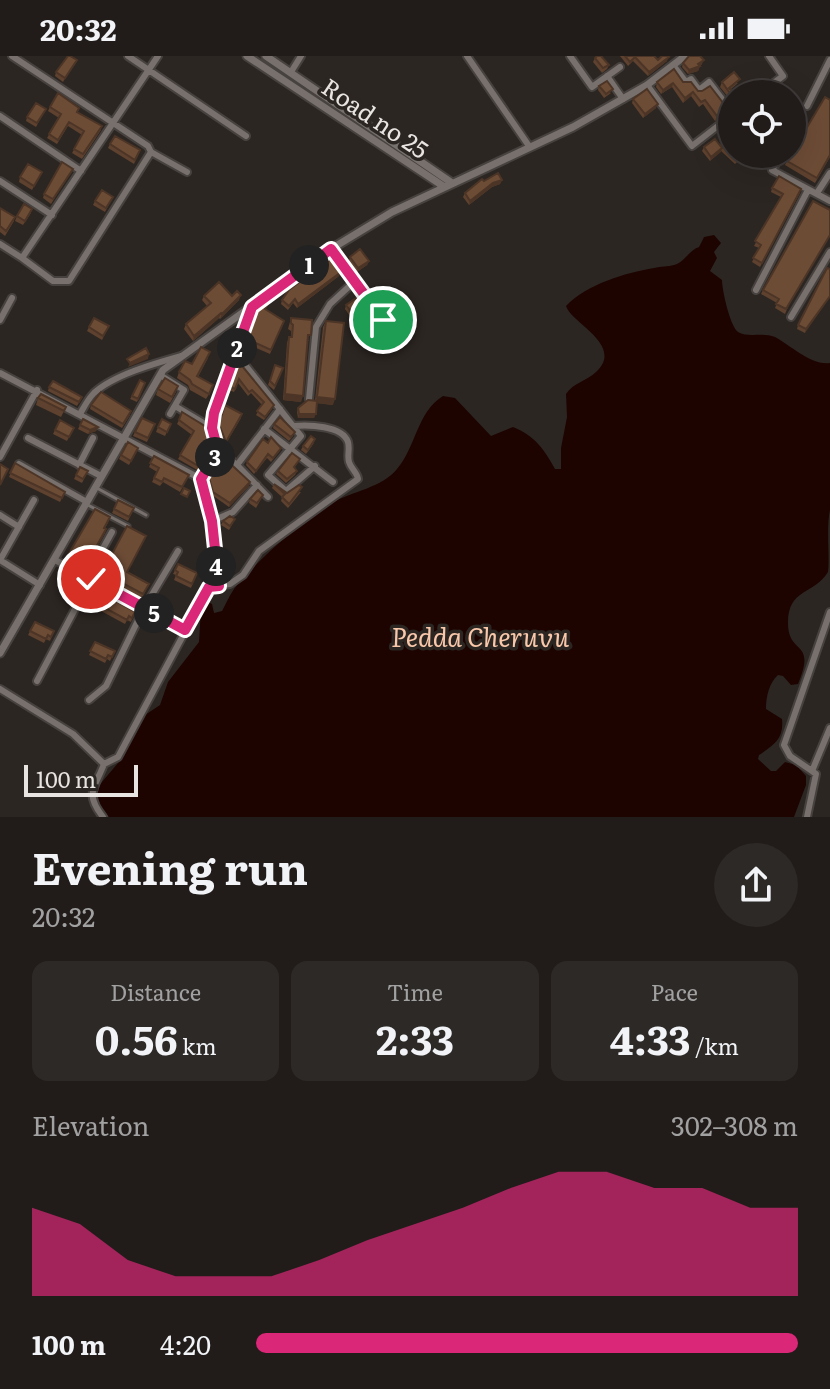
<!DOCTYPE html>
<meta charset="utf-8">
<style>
body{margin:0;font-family:Literata,serif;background:#2d2927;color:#f1f3f6;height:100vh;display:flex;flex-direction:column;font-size:30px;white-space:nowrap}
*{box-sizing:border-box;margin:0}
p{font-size:26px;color:#a2a1a2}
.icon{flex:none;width:44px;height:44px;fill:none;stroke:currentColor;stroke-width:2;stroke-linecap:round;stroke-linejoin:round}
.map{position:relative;height:761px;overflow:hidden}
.details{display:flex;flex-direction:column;background:#211c1a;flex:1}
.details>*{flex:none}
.buttons{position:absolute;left:718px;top:24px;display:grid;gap:16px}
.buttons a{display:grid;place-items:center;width:88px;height:88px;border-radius:50%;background:#211c1a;box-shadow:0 8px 32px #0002,0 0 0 2px #3e3a39;font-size:40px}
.scale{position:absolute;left:24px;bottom:20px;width:114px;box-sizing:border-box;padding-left:8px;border:4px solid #e8e4e1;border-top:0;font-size:22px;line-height:28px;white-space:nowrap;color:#e8e4e1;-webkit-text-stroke:6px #2c2622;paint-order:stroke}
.pin{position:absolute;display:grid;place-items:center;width:68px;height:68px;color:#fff;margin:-34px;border:4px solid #fff;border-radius:50%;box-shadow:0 2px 8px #0007}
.km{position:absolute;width:40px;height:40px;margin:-20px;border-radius:50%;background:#222;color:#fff;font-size:22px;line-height:40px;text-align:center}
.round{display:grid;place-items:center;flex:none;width:84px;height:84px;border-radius:42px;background:#2d2927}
.summary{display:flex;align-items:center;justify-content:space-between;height:136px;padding:0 32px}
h1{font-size:44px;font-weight:700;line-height:60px}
.metrics{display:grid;grid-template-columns:repeat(3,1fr);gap:12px;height:136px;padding:8px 32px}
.metrics div{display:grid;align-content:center;border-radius:16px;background:#2d2927;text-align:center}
.metrics b{font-size:40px;font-weight:700}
.metrics small{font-size:22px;font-weight:400}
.metrics p{font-size:22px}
.chart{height:224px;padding:16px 32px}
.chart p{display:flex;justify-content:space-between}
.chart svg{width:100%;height:144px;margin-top:8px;fill:#db2777;opacity:.7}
ul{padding:0 32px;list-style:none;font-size:26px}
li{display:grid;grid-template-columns:128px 96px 1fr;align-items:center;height:60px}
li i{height:20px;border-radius:10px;background:#db2777}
.status{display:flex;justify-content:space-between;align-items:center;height:56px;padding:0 40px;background:#211c1a;direction:ltr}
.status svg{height:22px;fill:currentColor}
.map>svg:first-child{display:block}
.water{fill:#1d0400}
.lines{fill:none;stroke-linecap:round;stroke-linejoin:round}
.service-casing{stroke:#47423f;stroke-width:7}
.minor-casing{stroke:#47423f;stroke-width:10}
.tertiary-casing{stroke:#47423f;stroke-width:11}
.service{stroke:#77706c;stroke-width:3}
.minor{stroke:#77706c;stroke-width:6}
.tertiary{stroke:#77706c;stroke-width:7}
.wall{fill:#5e412e}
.shaded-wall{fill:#4c3526}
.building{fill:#6d4c36;stroke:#4c3526;stroke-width:2}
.route-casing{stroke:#fff;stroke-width:16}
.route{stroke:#db2777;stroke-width:10}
.labels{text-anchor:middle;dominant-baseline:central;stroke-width:7;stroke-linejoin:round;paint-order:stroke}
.street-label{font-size:24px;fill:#e8e4e1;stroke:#2c2622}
.water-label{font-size:26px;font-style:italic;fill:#f9c8aa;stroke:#2c2622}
</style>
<div class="status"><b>20:32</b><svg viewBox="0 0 49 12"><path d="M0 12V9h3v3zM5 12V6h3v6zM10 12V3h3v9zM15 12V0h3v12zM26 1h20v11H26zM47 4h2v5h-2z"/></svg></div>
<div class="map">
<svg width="830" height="761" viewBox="0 0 830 761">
<rect width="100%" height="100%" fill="#2c2622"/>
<path class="water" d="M714,179L721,187L714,196L717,202L710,215L722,224C722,234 730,270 738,276C748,282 763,276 775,281C790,289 812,310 830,307V454C826,472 830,501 828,516C814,539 788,532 788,567C788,600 817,583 798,628L791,629L783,620L778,619C769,627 766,641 766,653L782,663C784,683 774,689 759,699L758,703L771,715H776L785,706L796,709L806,720V729L794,761H109L101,752L96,733L124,700L142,661L160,649L168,626L199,586L201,552L206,545L212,548L214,557L222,555C226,548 229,540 234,533C254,507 303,464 332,447C353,435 381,432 397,413C416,391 417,356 443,340L455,342L491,380L513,371C535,380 544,393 555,413H561V392L567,361L566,338C574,326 587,325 596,316C625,289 571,267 566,250C587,228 625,217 654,212C661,210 668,211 674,209C685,206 689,194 699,191L704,181Z"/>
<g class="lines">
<g class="service-casing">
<path id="service" d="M95,431L146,459
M86,448L128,470"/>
</g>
<g class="minor-casing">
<path id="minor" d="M12,0L148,90L151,96L69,225H53L22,202
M128,0L246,80
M467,0L529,90
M570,0L592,31L620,11
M673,9L686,26L691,23L699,34L709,26L732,56
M291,16L301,0
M607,20L623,43
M647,29L692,90L732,59
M759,38L783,20L769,0
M807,50L830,4
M0,60L81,115
M721,67L732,79
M792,82L800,68
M151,96L187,116
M782,98L772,114L830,145
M0,125L52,159
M817,137L830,117
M0,188L22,202L158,0
M331,193L383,264
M756,234L808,134
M791,261L830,196
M0,264L12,242
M234,302L246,310L301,380L268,419L286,435L315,410
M0,317L201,423
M160,319L184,334L170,358
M309,343L316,271L330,248L355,225
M175,350L212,372
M80,358C84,351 88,343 94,337C113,319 156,307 181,300
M264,373L333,426
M28,382L101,420
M218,394L237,409L268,441
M0,401L37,334
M19,408L87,446
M79,409L93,382
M237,409L280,353
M34,444L0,504L40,529
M0,459L19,471
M212,465L233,456L257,429
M55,504L185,574
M87,521L112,476
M219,530L212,465L201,423L218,394L212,372L214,357L252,251
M37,625L91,523
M0,633L73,678L104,708L118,701L209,531L230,528L243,519L259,495L358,423C357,416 351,413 349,406C347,400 350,393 348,386C342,369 308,369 294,370
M89,644L106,630L144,552L178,495
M812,715L790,700L784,689L830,556
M103,761C84,737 95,732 104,708
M807,761L816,718L812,715L830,672"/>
</g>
<g class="tertiary-casing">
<path id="tertiary" d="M247,0L443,130
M266,0L452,127
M0,597L163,314L331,193L392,156L573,71L647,29L685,0"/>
</g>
<use href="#service" class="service"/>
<use href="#minor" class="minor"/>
<use href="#tertiary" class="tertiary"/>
</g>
<path class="wall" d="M620,0H654L658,4L667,5L648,20L633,5L628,10Z
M595,2L609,9L607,13L602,17L593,6Z
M77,4L63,26L55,20L56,16Z
M683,7L702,8L700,10L698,15L688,18L682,11Z
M657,26H683L698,35L725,57L715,65L703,48L699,51L691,40L683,47L672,31L661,38L656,31Z
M722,26L738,27L731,33L732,46L720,31Z
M599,30L611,37L604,42L598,34Z
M633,43L656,52L643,62L632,47Z
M50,51L78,56L101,74L82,103L72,97L82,79L68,70L57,88L47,82L59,62L48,55Z
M46,53L36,71L26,65L27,61Z
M110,88L140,94L134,108L108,92Z
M721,90L744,99L735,108L721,95L710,105L702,95L704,91Z
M830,101L815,127L785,109L787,105Z
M73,113L51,148L43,142L44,138Z
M42,116L32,134L19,126L20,121Z
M502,124L500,128L492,131L469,149L463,141L465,137L484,125Z
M772,132L800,137L760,211L752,206L759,192L754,190L781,141L771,136Z
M113,141L105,156L93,149L95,145Z
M0,152L14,165L5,180L0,176Z
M830,154L785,258L775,252L777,247L761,238L763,234Z
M31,157L23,169L15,165L17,160Z
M350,201L369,205L367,209L357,216L349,205Z
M830,213L805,277L797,273L798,269Z
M339,220L297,252L293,247L288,254L281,248L282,244Z
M204,240H232L239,244L220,263L219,262L193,285L184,273L186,268L207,250L202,244Z
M346,249L367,257L354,266L345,253Z
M259,250L265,253L282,269L270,298L254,291L248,304L241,299Z
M291,262L309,285H307L301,346L283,344L287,287L289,281H291V275L288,273Z
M326,265L333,349L317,347L314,362H298L297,356L298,352L315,345L323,271Z
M109,270L102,284L87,275L89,271Z
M208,302L198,321L211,335L206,343L190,334L188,329L177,322L179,316L192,308Z
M238,307L272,353L264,364L256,359L262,349L251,337L248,340L238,327L234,336L229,334Z
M275,309L283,312L274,334L268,329Z
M145,327L137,346L130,343L132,340Z
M49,331L82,341L80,345L77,350L48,335Z
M158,333L176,336L170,347L156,339Z
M38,342L66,351L61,361L36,349Z
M91,349L130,359L122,372L90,353Z
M225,349L241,362L225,389L218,372Z
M83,363L98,371L96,375L88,378L78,373Z
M179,364L213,389L199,415L178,403L192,379L177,368Z
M155,368L147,386L133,380L135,376Z
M171,368L165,380L156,376L158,371Z
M274,368L293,380L289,385L273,372Z
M74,372L67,385L53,378L55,374Z
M268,387L281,392L279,396L271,406L267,402L254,418L246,409L247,406Z
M314,387L306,398L301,394L303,390Z
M136,396L129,409L119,403L121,399Z
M154,400L189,419L180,436L163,426L160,430L152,426L157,416L149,411Z
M300,403L294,412L297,415L295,419L286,427L276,418L278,415Z
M15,407L65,436L60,446L9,421Z
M88,415L82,427L74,423L76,419Z
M209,422L249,430L229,451L212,439L208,426Z
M274,428L287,437L301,436L288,452L281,445L282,441L272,432Z
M250,443H261L256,452L249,447Z
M134,452L128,465L112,457L114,453Z
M109,465L105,472L106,473L105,477L87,509L85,507L83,511L67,503L68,499Z
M223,465L233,467L229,474L221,469Z
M146,480L127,516L149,528L142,542L104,523L105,518L103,517L104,513Z
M178,508L197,517L191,532L174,524L176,519L173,518Z
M94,533L133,560L131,566L127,564L125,568L90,549Z
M35,566L54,575L50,585L46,583L44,587L28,579Z
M95,586L113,599L110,605L107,603L105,607L89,599Z"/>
<path class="shaded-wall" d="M669,1L667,5L648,20L649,16Z
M704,4L702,8L699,11L700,10L698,15L688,18L689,14Z
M673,27L672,31L661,38L663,34Z
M693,36L691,40L683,47L685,42Z
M658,48L656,52L643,62L645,58Z
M727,52L725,57L715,65L717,60Z
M722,92L721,96L710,105L711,101Z
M502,124L500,128L492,131L469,149L470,145L493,127Z
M369,205L367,209L357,216L358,212Z
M341,216L339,220L297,252L298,248Z
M241,239L239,244L220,263L222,258Z
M830,240V241L805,277L806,273Z
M369,253L367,257L354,266L356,262Z
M221,257L219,262L193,285L194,280Z
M149,298L148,303L128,311L130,307Z
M285,338L303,340L301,346L283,344Z
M317,341L335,343L333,349L315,347Z
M299,358H316L314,362H298Z
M98,371L96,375L88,378L90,374Z
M250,426L249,430L229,451L230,447Z"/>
<path class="building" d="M68,0H70L77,4L65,22L56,16Z
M597,0H601L609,9L603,12L595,2Z
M625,0H654L658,4L662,0H668L669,1L649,16L635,1L630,6Z
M689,0H700L704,4L698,8L700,10L689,14L683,7Z
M674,13L683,26H691L698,35H702L710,30L727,52L717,60L705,44L701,46L693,36L685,42L673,27L663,34L657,26Z
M734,16L740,23L729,32L735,38H732V40L722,26Z
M607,25L613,33L606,38L599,30Z
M647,33L658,48L645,58L633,43Z
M58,37L79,52L77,56L102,70L83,98L74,93L84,75L69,66L58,84L49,78L61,58L50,51Z
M825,41L830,44V99L817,122L787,105Z
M36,47L46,53L37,67L27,61Z
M115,80L140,94L135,104L110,88Z
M730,80H732V98H743L736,104L721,89Z
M715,83L722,92L711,101L704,91Z
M62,106L73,113L53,143L44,138Z
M28,108L42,116L34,130L20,121Z
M498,117L502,124L493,127L470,145L465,137L482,123L484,125Z
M779,120L801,133L762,207L753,202L761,189L755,185L783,138L772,132Z
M102,134L113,141L106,152L95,145Z
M813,145L830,154V179L786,253L776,248L779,243L763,234Z
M24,148L32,153L25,165L17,160Z
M0,152L15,161L6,175L0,170Z
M360,193L369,205L358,212L350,201Z
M331,202L341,216L298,248L295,243L289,250L282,244L289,234Z
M827,212L830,213V240L806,273L798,269Z
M219,226L232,240L237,235L241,239L222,258L221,257L194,280L186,268L211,247L204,240Z
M359,240L369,253L356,262L346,249Z
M263,247L267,249L265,253L284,265L271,294L256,287L250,301L242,296L259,250Z
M94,262L109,270L103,280L89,271Z
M291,262L312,264L311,279H308L303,340L285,338L289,281H292L293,269L291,267Z
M326,265L344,267L335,343L317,341Z
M201,291L210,296L197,320L213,329L209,338L192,328L190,324L179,316L185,305L192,308Z
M146,292L149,298L130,307L127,303Z
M238,307L243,311L274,349L265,361L257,355L264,346L252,334L249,336L239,323L235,333L230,331Z
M275,309L283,312L275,330L270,325Z
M165,322L178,330L172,341L158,333Z
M140,324L145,327L138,343L132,340Z
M53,325L82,341L79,346L49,331Z
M101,336L131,355L123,368L91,349Z
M41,338L66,351L64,355L38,342Z
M308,344L317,345L316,358H299L298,352Z
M225,349L242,358L226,386L219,368Z
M182,356L208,372L213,389L200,411L180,399L194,375L179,364Z
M280,361L295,376L291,381L274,368Z
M142,362L155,368L148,382L135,376Z
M83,363L98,371L90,374L80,369Z
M162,363L171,368L167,376L158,371Z
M60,364L74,372L69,381L55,374Z
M311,380L315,383L308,394L303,390Z
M271,381L281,392L273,402L268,398L256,415L247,406L263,383L268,387Z
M128,386L138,392L131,405L121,399Z
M292,397L300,403L294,411L297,415L287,423L278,415Z
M221,399L250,426L230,447L213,436L209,422Z
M154,400L189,419L182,431L164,422L162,426L154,422L159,412L150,407Z
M15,407L65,436L62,442L10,417Z
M0,408L8,413L0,429Z
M80,411L88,415L83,423L76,419Z
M274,428L287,437L299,429L302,431L289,448L282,441L285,438Z
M184,432L190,435L187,441L181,438Z
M258,434L263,439L257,447L250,443Z
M118,444L134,452L129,461L114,453Z
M95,453L110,461L104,472L106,473L89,504L86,503L84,507L68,499Z
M230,460L235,463L230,470L223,465Z
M127,470L146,480L127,516L149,528L143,538L105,518L107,514L104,513Z
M178,508L197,517L192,528L176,520L178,516L175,514Z
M94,533L135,556L132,562L129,560L127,564L92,545Z
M35,566L54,575L51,581L48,579L46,583L30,575Z
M95,586L115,595L112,601L108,599L106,603L90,595Z"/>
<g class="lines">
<g class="route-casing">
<path id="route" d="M91,523L185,574L209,531L219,530L212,465L201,423L218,394L212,372L214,357L252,251L331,193L383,264"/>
</g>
<use href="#route" class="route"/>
</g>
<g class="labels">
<g class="street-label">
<text transform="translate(376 61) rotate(34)">Road no 25</text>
</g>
<g class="water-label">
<text x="480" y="579">Pedda Cheruvu</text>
</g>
</g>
</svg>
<div class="buttons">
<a><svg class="icon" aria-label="locate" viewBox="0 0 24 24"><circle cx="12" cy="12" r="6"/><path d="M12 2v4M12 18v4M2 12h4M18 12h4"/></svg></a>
</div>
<div class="scale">100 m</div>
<div class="pin" style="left:383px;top:264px;background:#1e9e55"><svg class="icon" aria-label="arrive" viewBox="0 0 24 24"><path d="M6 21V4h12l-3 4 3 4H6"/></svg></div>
<div class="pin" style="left:91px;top:523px;background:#d93025"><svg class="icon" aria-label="check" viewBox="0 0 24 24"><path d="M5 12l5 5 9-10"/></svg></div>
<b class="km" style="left:309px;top:209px">1</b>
<b class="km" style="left:237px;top:292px">2</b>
<b class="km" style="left:215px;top:401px">3</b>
<b class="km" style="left:216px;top:510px">4</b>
<b class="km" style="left:154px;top:557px">5</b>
</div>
<section class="details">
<div class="summary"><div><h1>Evening run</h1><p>20:32</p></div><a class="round"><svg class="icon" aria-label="share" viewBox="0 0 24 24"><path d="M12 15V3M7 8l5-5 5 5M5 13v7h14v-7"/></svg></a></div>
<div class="metrics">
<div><p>Distance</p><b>0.56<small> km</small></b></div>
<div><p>Time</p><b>2:33</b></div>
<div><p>Pace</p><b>4:33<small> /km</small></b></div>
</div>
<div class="chart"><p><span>Elevation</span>302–308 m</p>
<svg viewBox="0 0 160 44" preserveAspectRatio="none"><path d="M0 44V17L10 22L20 33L30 38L40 38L50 38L60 33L70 27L80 22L90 17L100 11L110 6L120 6L130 11L140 11L150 17L160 17V44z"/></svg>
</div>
<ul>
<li><b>100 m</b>4:20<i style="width:100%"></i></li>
</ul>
</section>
